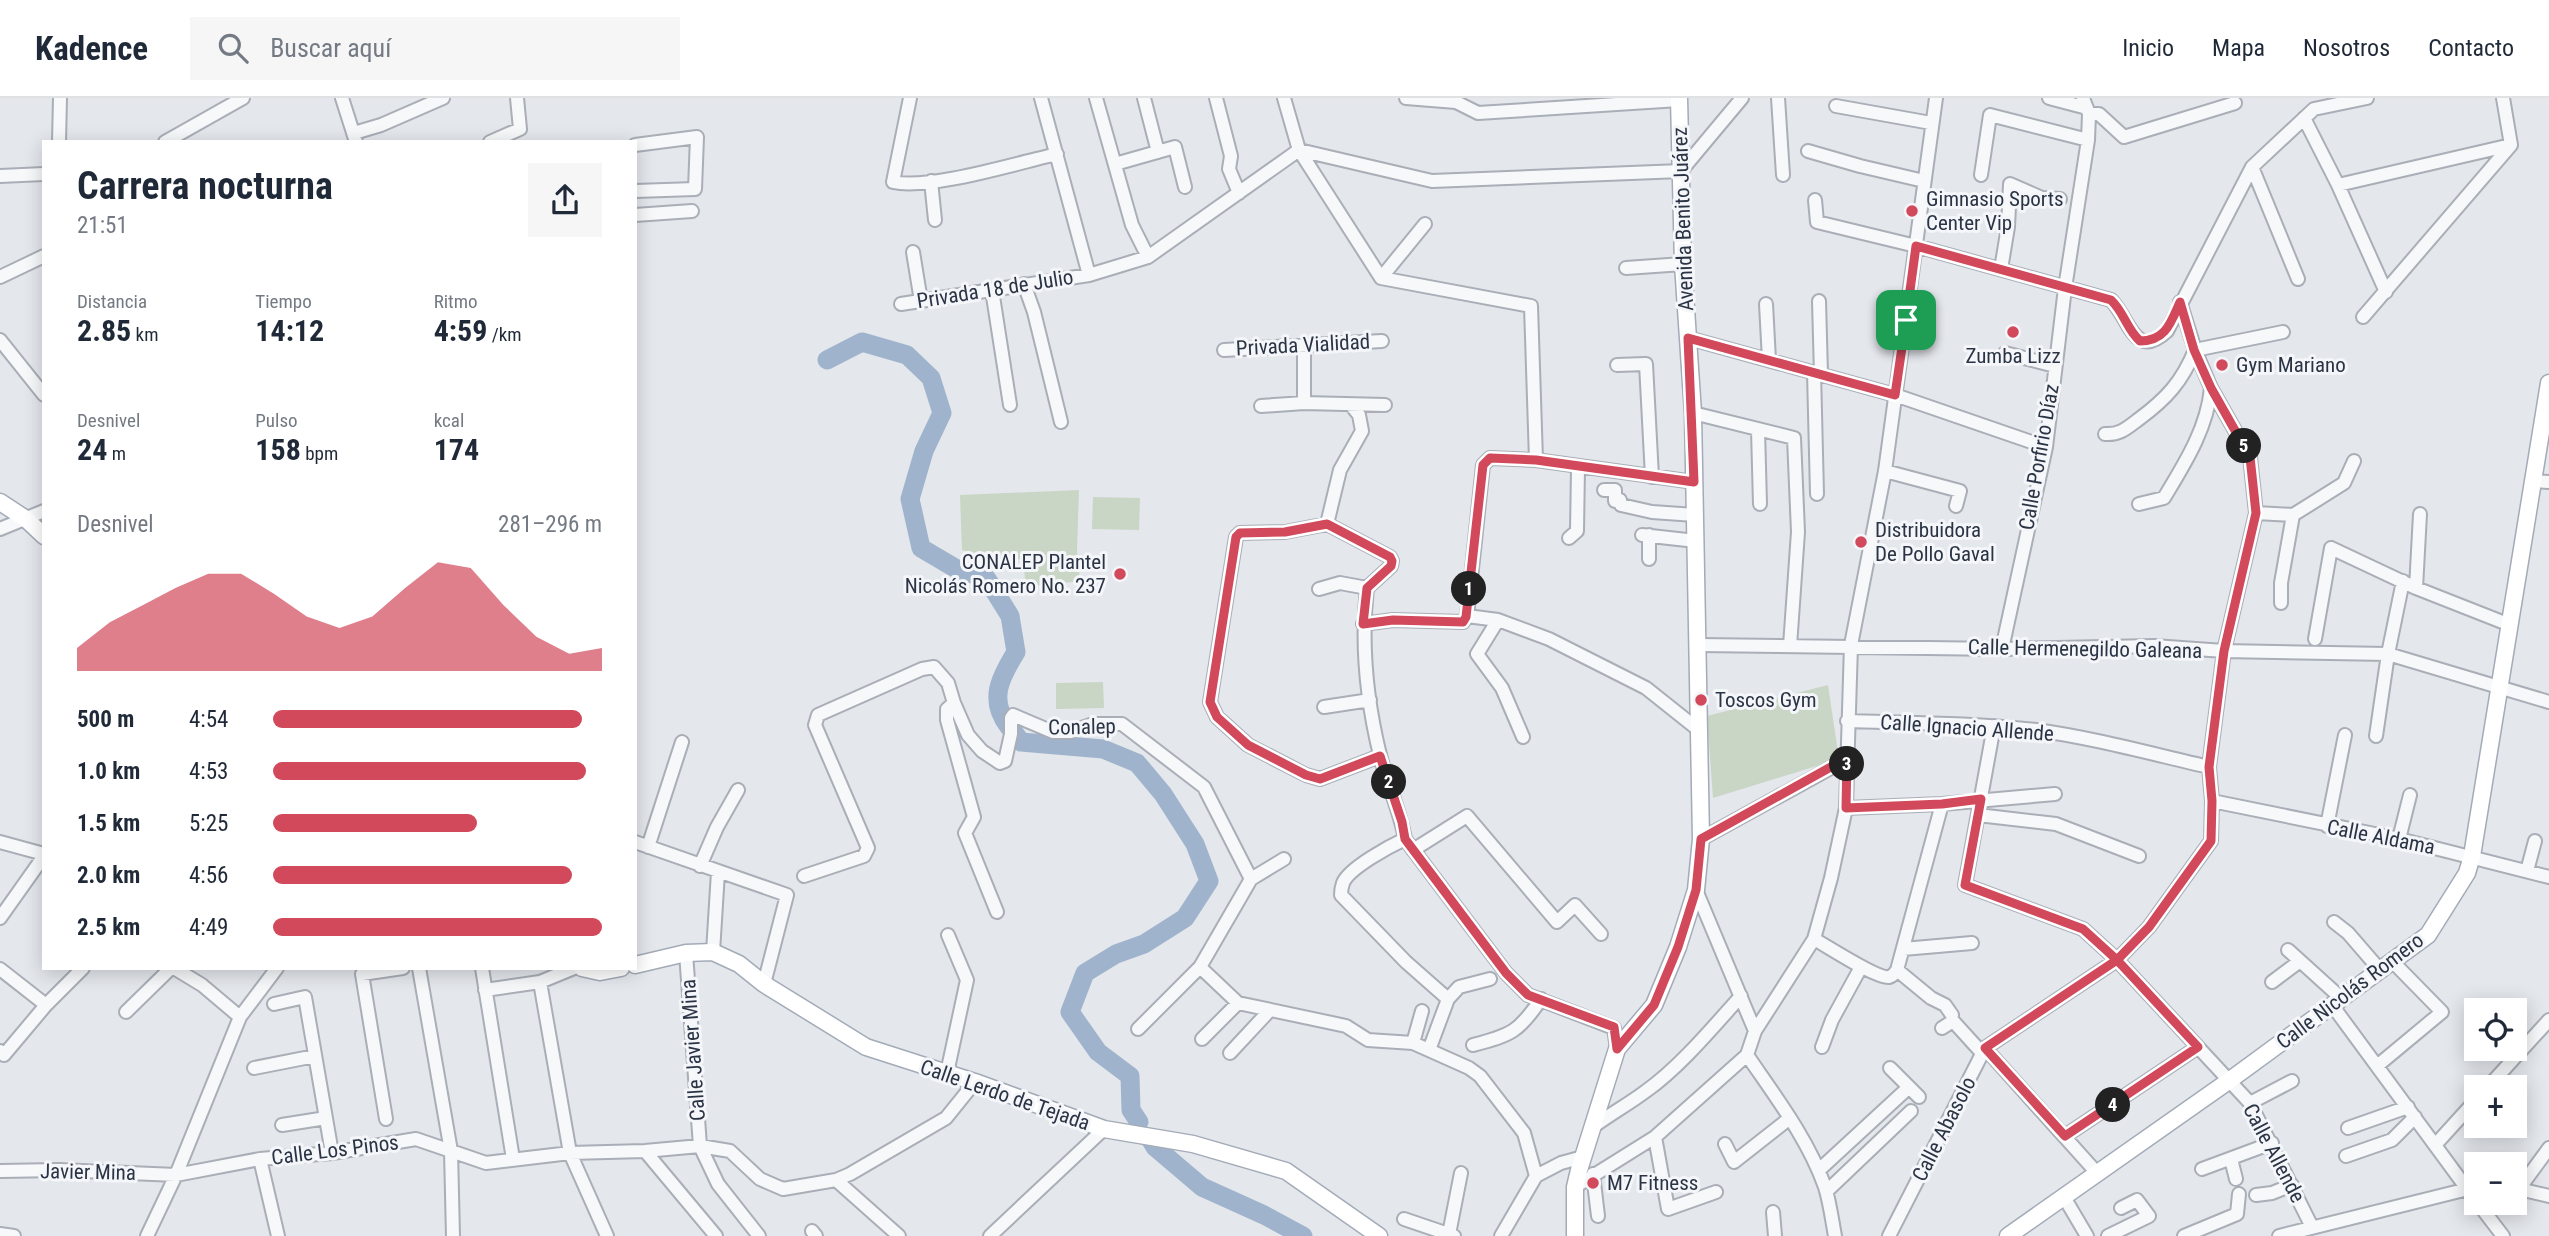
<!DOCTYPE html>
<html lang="es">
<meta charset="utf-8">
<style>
body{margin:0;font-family:"Roboto Condensed",sans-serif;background:#f6f6f7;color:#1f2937;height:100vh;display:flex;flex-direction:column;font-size:26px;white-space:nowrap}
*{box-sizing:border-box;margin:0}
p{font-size:23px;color:#747a83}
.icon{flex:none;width:38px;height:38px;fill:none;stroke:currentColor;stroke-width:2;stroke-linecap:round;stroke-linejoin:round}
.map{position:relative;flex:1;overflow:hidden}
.sheet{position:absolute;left:42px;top:42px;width:595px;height:830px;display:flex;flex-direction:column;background:#fff;border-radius:0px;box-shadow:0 4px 18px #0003}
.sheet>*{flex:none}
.tools{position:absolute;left:2464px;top:900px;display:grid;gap:14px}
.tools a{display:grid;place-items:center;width:63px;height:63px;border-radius:0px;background:#fff;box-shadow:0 4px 18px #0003;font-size:35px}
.pin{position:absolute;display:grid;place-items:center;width:60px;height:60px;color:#fff;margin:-30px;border-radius:14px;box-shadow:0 4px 10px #0006}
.km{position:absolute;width:35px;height:35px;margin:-18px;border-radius:50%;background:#222;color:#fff;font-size:19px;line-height:35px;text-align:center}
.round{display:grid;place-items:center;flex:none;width:74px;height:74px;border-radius:0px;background:#f6f6f7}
.summary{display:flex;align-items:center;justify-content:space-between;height:119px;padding:0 35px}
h1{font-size:38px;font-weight:700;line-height:52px}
.figures{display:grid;grid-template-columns:repeat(3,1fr);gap:10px;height:119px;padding:7px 35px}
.figures div{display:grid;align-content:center}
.figures b{font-size:30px;font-weight:700}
.figures small{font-size:19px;font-weight:400}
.figures p{font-size:19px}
.chart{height:196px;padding:14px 35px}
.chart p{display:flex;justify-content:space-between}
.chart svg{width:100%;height:126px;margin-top:7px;fill:#d1495b;opacity:.7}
ul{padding:0 35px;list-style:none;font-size:23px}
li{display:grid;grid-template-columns:112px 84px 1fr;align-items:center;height:52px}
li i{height:18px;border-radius:9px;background:#d1495b}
header{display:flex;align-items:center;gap:42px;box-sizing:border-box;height:98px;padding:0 35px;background:#fff;border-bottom:2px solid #e0e1e3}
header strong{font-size:33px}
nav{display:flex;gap:38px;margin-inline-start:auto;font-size:24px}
.search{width:490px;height:63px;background:#f6f6f7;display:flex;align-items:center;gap:18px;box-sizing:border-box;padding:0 24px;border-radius:0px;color:#747a83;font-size:26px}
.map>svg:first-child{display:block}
.green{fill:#c9d6c5}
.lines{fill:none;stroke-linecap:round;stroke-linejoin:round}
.river{stroke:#9fb4cc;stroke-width:19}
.minor-casing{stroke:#a9aeb7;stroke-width:16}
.major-casing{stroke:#a3abb8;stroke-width:19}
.minor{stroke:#f7f8fa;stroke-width:12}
.major{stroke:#fff;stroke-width:16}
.route-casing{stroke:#fff;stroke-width:14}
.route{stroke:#d1495b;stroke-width:9}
.poi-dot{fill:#d1495b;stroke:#f4f6f9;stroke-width:2.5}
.labels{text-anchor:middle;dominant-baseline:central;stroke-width:6;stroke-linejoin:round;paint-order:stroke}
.poi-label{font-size:21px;fill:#2b3445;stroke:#f4f6f9;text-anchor:start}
.street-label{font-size:21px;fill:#2b3445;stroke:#f4f6f9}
</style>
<header>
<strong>Kadence</strong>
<div class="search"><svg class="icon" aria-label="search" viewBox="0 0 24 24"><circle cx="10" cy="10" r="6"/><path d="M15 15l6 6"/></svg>Buscar aquí</div>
<nav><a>Inicio</a><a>Mapa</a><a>Nosotros</a><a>Contacto</a></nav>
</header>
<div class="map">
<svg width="2549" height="1138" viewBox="0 0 2549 1138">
<rect width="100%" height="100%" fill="#e4e7ec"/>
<path class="green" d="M1079,392L1077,453L1080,483L1026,489L1023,462L1055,456L1008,463L962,452L960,397Z
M1093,399L1140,400L1139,432L1092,431Z
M1103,584L1104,610L1056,611V585Z
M1828,587L1839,661L1713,700L1707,618Z"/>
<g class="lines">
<path class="river" d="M827,262L862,244L907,257L931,280L942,315L924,353L910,401L921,450L955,470L987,481L1010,518L1016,554C1000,580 988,602 1009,629
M1013,633L1021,644L1103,651L1137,665L1163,696L1195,746L1209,783L1185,820L1144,846L1116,856L1085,875L1070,914L1098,954L1130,978L1131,1012L1139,1024
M1150,1041L1155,1049L1202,1089L1264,1117L1303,1138"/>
<g class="minor-casing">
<path id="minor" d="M342,0L356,44
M910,0L893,84C930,92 1017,65 1057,56
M1041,0L1089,177
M1096,0L1132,127L1148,159
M1144,0L1158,54
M1216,0L1231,58L1229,71L1239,95
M1284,0L1299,52L1381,180L1531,208L1536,362
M1406,0L1456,4L1478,15L1679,2
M1778,0L1783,77
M2049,0L2087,10
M1836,8L1931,25
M2089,16H2099L2124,39L2235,5
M2304,20L2338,87L2386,194
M354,35L381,27L443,0
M59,44L60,0
M165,44L243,0
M490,44L520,31L517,0
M635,47L697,39L695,91L635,93
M1808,53L1860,68L1924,83
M1115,66L1175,49L1185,89
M2252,69L2298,181
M1981,77L1990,17L2088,42
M0,78L44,76
M931,83L935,122
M2338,87L2511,47
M1815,102L1817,124L1916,148L2111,202C2130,221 2134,263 2167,233L2252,69L2314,11L2367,0
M635,117L692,113
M913,154L921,203
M1626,170L1683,166
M2001,171L2008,129L2010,86L2042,100L2060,101
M0,179L44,158
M1381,180L1425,126
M1024,186L1034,214L1061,324
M992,192L1010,307
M1819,203L1821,276
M901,206L1089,177L1148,159L1299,52L1432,83L1681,73L1742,0
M1766,206L1769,262
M2363,219L2511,47L2503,0
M1688,240L1895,297L2046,349
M0,242L44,297
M1304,247V305
M1224,252L1382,243
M2005,255L2055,268
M1617,267L1646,266L1652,379
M1814,274L1817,396
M1261,308L1304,305L1385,307
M1693,315L1794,340L1798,434L1790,548
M1758,332L1760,406
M2105,336C2120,337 2127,330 2139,321C2166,301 2182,284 2195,252L2283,234
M1885,373L1960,393L1956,408
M2533,383L2549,384
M1604,392H1615V403L1620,402L1621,407L1652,414L1695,417
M2139,406L2164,400C2185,365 2207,331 2211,290
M2256,415L2293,417L2344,385L2354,363
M1327,426L1340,372L1362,333L1359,317L1351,307
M0,431L44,413
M1642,437L1696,443
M1569,440L1577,433L1578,370
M1649,461V437
M2416,490L2420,416
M1319,491L1340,485L1367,490
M2281,505V485L2293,417
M1467,518L1483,367L1490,360L1536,362L1694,384
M1498,522L1477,556L1502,590L1523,639
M1363,526L1393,522L1463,524L1467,518L1498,522L1549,541L1646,590L1700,633
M2315,541L2331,450L2416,490L2510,527
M1699,547L2002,551L2154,548L2224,553L2388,556L2549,604
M2002,551L2046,349L2065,190L2088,42L2089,16L2083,0
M954,605L947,611V622L974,719L965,735L997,814
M1324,609L1370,602
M1847,623C1910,625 1973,625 2036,632C2094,640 2152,656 2209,669
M1994,628L1965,787L2083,831L2117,862L2250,1005L2312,1129
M2376,638L2388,556L2403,483
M1380,658L1320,681L1306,677L1248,647L1217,619L1210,604L1236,439L1240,435L1285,434L1327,426L1390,459L1392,463L1391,468L1367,490C1361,545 1367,604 1380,657C1387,686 1400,712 1405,741L1506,875L1528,897L1614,930L1617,951
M2212,703L2399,741L2549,779
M1846,710L1942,706L2055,696
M1978,717L2056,726L2139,758
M2327,728L2345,637
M1405,741C1390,748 1349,770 1343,785C1342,788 1341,793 1341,797L1406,864L1448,901
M1701,741L1847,661
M2399,741L2410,697
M0,744L44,756
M635,744L787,797L764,886
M648,749L682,644
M1413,752L1467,718L1557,824L1575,807L1601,836
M700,768L717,729L738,692
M2527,773L2535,743
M804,778L864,758L868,750L815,627L818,617L922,571L934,569L948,585L954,605L968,637L982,653L1000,665L1005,663L1011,636V620L1013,617L1053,634H1070L1093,626H1122L1204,689L1251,781
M1696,792L1755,933
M0,820L44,758
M2334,824L2348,835L2380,872
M1814,841C1827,848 1877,881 1889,879C1893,878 1895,875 1897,872L1942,706
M1903,851L1972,845
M2288,852L2341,900
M713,854L718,774
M686,855L700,1048L718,1086L759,1138
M1200,869L1238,905L1346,928L1368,942L1413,945L1469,970L1480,978L1524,1035L1536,1078
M174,870L202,887L240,919
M419,870L451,1053L453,1138
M482,870L513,1061
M0,871L46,907
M1897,872L1931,900L1945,907L1952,917
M540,884L570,1055L607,1138
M2272,884L2300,863
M485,892L540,884L574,870
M274,906L305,899L332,1055
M2332,907L2476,1103
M126,914L171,870
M1942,930L1953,923L1983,956
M1138,931L1200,869L1251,781L1284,761
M1202,941L1238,905
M1413,945L1422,913
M1473,947C1511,937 1519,934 1541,901
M1822,949L1832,922L1861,869
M1985,950L2097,1075
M1429,952L1448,901L1459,889L1490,881
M0,953L4,957L46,907L83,870
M1230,955L1270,912
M1747,957C1775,998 1808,1041 1825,1089C1830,1105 1832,1122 1835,1138
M2377,968L2442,914L2392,863
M254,970L315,958
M1890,970L1919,999
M947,975L967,882L948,837
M2488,989L2549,922
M2250,1005L2292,983
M386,1021L362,876L403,870
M282,1027L326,1020
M1593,1029C1610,1016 1629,1006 1646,993C1679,970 1714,928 1741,898
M2348,1030L2408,1009
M2065,1038L2198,949
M1655,1039L1668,1111L1716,1094
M1725,1046L1734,1064L1790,1020
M2436,1046L2476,1002
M645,1053L716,1138
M2346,1058L2392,1042L2415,1019
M260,1061L278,1138
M2231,1061L2236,1081
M2202,1071L2272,1045
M1819,1072L1908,990
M0,1073L59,1072L176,1077L260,1061L332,1055L416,1041L486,1065L570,1055L645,1053L700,1048L730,1053L760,1081L783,1091L836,1082L850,1076L946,1020L975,984
M1593,1076L1598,1118
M836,1082L899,1138
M1575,1089L1655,1039L1747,957L1755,933L1814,841L1831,780L1846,710L1851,547L1885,373L1936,0
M2515,1090L2549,1098
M2519,1091L2549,1050
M1827,1093L1911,1013
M2256,1097L2272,1095L2292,1087
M2064,1099L2087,1138
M2477,1104L2503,1138
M1773,1114L1775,1138
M1404,1121L1454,1138
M812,1133L816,1138
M0,1136L14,1138
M1449,1136L1461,1075
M147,1138L176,1077L240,919L277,870
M990,1138L1104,1031
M1501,1138L1536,1078L1561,1065L1583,1059
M1889,1138L1985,950L2117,862L2149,829L2211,743L2212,703L2209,669L2224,553L2256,415L2250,359L2211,290L2195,252L2180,204
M2108,1138L2149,1118L2137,1102L2121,1110
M2184,1138L2237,1116L2239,1096
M2279,1138L2476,1089"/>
</g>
<g class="major-casing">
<path id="major" d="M0,404L26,421L44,438
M635,867L686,855L713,854L739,866L764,886L866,949L975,984L1104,1031L1193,1046L1286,1073L1379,1138
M582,870L600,874L621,870
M1575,1138V1089L1579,1072L1617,951L1654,907L1678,849L1696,792L1701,741L1693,315L1683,166L1679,0
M2008,1138L2230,982L2428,837L2467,775L2472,758L2549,285"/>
</g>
<use href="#minor" class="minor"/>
<use href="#major" class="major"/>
</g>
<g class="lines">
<g class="route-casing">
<path id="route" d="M1906,222L1895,297L1688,240L1694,384L1536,362L1490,360L1483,367L1466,519L1463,524L1393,522L1363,526L1367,490L1391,468L1392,463L1390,459L1327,426L1285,434L1240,435L1236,439L1210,604L1217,619L1248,647L1306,677L1320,681L1380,658L1402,724L1405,741L1506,875L1528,897L1614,929L1617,951L1654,907L1678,849L1696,792L1701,741L1847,660L1846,710L1942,706L1981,701L1965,787L2083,831L2117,862L1985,950L2065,1038L2198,949L2117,862L2149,829L2211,743L2212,703L2209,669L2224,553L2256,415L2250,359L2211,290L2194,252L2180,204C2171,224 2166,243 2140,243C2127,232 2124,214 2111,202L1916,148L1906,222"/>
</g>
<use href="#route" class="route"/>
</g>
<g class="poi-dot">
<circle cx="1912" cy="113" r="7"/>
<circle cx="2013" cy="234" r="7"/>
<circle cx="2222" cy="267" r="7"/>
<circle cx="1861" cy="444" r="7"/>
<circle cx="1120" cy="476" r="7"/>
<circle cx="1701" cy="602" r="7"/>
<circle cx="1593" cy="1085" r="7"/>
</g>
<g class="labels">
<g class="poi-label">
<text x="1926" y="101">Gimnasio Sports<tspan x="1926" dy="24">Center Vip</tspan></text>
<text x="2013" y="258" text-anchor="middle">Zumba Lizz</text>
<text x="2236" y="267">Gym Mariano</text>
<text x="1875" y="432">Distribuidora<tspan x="1875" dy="24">De Pollo Gaval</tspan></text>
<text x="1106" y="464" text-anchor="end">CONALEP Plantel<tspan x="1106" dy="24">Nicolás Romero No. 237</tspan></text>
<text x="1715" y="602">Toscos Gym</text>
<text x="1607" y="1085">M7 Fitness</text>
</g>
<g class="street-label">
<text transform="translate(1683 121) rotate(-92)">Avenida Benito Juárez</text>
<text transform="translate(995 191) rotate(-9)">Privada 18 de Julio</text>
<text transform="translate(1303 247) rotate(-3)">Privada Vialidad</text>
<text transform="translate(2039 359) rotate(-80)">Calle Porfirio Díaz</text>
<text transform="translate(2085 551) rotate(1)">Calle Hermenegildo Galeana</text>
<text transform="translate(1082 629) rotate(-1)">Conalep</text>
<text transform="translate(1967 630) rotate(4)">Calle Ignacio Allende</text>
<text transform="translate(2381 739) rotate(11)">Calle Aldama</text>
<text transform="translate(2350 893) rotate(-37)">Calle Nicolás Romero</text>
<text transform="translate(693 952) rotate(-94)">Calle Javier Mina</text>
<text transform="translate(1005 997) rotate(19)">Calle Lerdo de Tejada</text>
<text transform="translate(1944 1031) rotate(-63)">Calle Abasolo</text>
<text transform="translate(335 1052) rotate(-7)">Calle Los Pinos</text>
<text transform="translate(2274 1055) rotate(62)">Calle Allende</text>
<text transform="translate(88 1074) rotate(1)">Javier Mina</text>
</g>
</g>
</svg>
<div class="tools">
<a><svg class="icon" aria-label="locate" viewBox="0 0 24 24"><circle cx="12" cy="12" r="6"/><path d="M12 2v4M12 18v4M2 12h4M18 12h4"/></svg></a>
<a>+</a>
<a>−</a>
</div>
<div class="pin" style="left:1906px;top:222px;background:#1e9e55"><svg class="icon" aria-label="arrive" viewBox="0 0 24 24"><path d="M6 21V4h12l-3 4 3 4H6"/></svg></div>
<b class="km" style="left:1469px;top:491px">1</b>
<b class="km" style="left:1389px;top:684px">2</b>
<b class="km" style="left:1847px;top:666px">3</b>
<b class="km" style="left:2113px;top:1007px">4</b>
<b class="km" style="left:2244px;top:348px">5</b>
<section class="sheet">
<div class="summary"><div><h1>Carrera nocturna</h1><p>21:51</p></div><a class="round"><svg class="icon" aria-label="share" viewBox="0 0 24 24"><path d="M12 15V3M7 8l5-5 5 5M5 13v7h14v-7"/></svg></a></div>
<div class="figures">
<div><p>Distancia</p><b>2.85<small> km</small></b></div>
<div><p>Tiempo</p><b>14:12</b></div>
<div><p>Ritmo</p><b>4:59<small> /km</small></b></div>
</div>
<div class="figures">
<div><p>Desnivel</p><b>24<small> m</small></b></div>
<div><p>Pulso</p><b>158<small> bpm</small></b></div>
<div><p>kcal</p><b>174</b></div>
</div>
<div class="chart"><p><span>Desnivel</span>281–296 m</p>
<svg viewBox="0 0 160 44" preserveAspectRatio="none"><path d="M0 44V36L10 27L20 21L30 15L40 10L50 10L60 17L70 25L80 29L90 25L100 15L110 6L120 8L130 21L140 32L150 38L160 36V44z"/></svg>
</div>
<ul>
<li><b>500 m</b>4:54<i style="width:94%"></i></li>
<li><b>1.0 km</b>4:53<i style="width:95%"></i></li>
<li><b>1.5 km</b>5:25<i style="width:62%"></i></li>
<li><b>2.0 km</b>4:56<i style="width:91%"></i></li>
<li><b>2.5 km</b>4:49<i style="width:100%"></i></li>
</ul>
</section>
</div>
